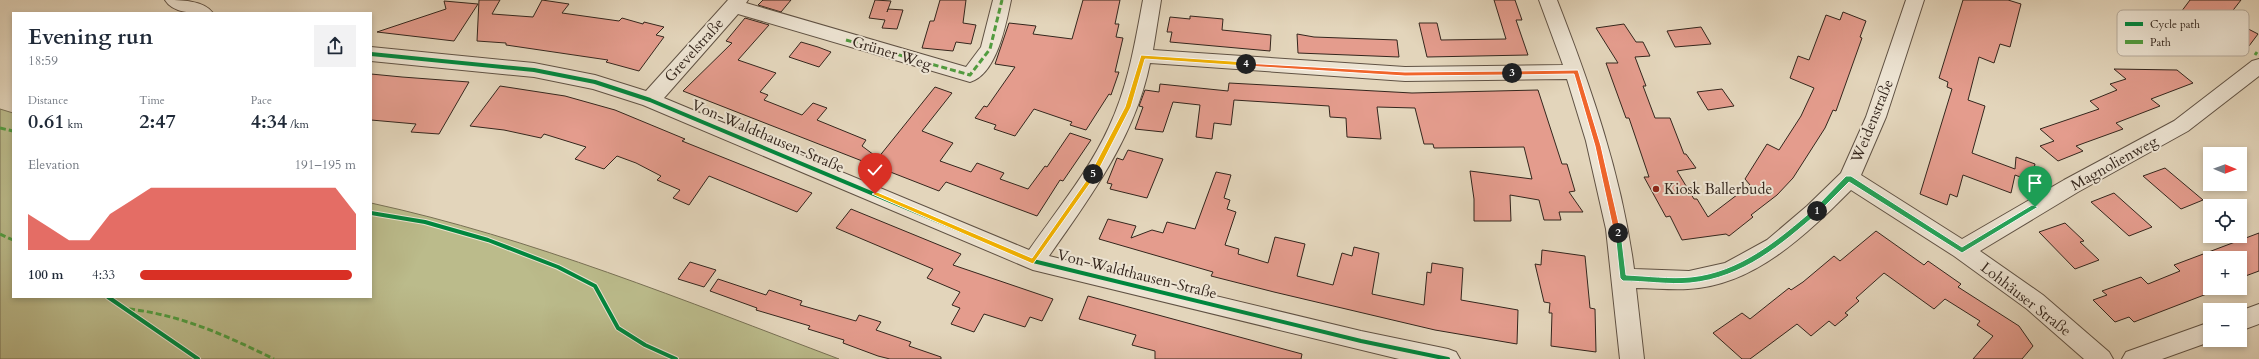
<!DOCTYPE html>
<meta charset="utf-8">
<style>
body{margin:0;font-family:Cardo,serif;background:#f2f2f3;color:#1f2937;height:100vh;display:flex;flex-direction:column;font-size:15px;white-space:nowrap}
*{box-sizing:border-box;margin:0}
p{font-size:13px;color:#747a83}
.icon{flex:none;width:22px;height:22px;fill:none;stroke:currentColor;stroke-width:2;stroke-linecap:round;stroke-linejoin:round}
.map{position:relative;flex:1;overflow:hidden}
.details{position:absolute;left:12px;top:12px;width:360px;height:286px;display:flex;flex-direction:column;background:#fff;border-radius:0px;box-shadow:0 2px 6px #0003}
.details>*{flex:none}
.needle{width:26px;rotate:91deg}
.tools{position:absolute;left:2203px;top:147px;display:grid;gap:8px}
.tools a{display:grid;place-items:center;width:44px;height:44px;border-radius:0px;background:#fff;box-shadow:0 2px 6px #0003;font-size:20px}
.pin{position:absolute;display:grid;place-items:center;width:34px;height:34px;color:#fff;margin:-41px -17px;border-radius:50% 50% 50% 0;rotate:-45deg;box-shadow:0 0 4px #0007}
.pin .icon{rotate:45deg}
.km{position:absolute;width:20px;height:20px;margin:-10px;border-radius:50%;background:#222;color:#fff;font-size:11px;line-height:20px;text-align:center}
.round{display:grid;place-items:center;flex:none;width:42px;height:42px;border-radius:0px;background:#f2f2f3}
.headline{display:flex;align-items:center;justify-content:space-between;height:68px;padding:0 16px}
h1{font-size:22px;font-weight:800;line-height:30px}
.metrics{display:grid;grid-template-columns:repeat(3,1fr);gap:6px;height:68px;padding:4px 16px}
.metrics div{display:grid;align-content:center}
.metrics b{font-size:20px;font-weight:800}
.metrics small{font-size:11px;font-weight:400}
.metrics p{font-size:11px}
.chart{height:112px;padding:8px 16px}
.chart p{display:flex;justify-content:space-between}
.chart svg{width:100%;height:72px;margin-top:4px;fill:#d93025;opacity:.7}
ul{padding:0 16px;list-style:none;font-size:13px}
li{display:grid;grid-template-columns:64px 48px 1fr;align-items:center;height:30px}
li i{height:10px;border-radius:5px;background:#d93025}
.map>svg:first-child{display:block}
.green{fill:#bbbb8b;stroke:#787054}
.building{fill:#e49c8d;stroke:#34261d}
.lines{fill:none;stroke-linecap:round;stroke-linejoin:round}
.minor-casing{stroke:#605244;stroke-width:2}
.minor{fill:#ede4d3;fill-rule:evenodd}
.quiet{stroke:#519c3f;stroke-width:3;stroke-dasharray:6 3;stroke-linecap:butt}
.cycleway-casing{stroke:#ede4d3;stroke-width:6}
.cycleway{stroke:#00873e;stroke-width:4}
.split-1{fill:#22a559;stroke:#fff}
.split-2{fill:#22a559;stroke:#fff}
.split-3{fill:#f0652b;stroke:#fff}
.split-4{fill:#f0652b;stroke:#fff}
.split-5{fill:#f5b400;stroke:#fff}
.split-6{fill:#f5b400;stroke:#fff}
.poi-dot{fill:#8f2418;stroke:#ede4d3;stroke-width:1.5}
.labels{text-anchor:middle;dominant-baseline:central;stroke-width:4;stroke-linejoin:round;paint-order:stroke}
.street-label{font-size:15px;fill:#34261d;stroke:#ede4d3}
.poi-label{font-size:15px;fill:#34261d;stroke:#ede4d3;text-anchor:start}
.key{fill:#ede4d3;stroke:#b6ab9c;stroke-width:1}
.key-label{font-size:11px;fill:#34261d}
</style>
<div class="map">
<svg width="2259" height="359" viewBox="0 0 2259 359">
<rect width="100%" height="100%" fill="#e3d5bb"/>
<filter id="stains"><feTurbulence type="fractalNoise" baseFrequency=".005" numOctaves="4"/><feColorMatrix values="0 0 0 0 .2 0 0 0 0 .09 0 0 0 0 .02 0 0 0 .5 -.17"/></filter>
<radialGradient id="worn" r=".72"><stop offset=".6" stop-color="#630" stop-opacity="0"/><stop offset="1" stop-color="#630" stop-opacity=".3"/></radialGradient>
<path class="green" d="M0,109L13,113V297H371V203C532,238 685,301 839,359H0Z"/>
<path class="building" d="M479,0H500L492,14L533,17L542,0L569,4L562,13L619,21L622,18L643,24L644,22L664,27L656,35L664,37L639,71L606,62L608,60L506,45V43L477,41Z
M763,0H791L781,12L758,5Z
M875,0L891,1L887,12L888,9L903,10L897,29L882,28L885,20L869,18Z
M940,0H966L963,23L976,25L971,44L956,42L953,51L922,48L930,21H934Z
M1083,0H1120L1115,24H1119L1116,37L1123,38L1115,72H1119L1111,95L1109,94L1086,130L1070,125L1072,122L1034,109L1015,136L994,129L996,125L975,118L984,106L987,107L1015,67L995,64L1009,23L1036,26L1033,34L1072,39Z
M1494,0H1515L1522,20H1516L1528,55L1427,57L1419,23H1437L1441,40L1506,39Z
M1963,0H2008L2021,4L2010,47L2000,44L1994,63L1979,57L1968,100L1985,106L1972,153L2015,169L2016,157L2035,164L2031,181L2015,175L2011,193L1963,175L1957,197L1950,194L1947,205L1920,194L1952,89L1947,87L1948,82L1939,78Z
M2190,0H2241L2227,18L2258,34L2249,46L2224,35L2171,53L2148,35L2163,30L2155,24L2178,16Z
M444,1L478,4L454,41L377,32L446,9Z
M1843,12L1866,21L1860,37L1862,38L1836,111L1833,110L1825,128L1793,178L1777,195L1751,215L1753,217L1729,236L1726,234L1682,240L1670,216L1666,217L1644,177H1649L1629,118H1626L1606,63H1618L1596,28L1624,24L1636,42H1643L1650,56L1635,57L1646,86H1643L1655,118H1670L1684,154H1686L1696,168L1677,171L1694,199H1697L1708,217L1750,185L1745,179L1767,144L1779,150L1801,116L1814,88L1790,78L1798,56L1809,60L1826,15L1840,20Z
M1190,16L1223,19L1222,30L1271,35L1270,51L1170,42L1172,32H1167L1170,17L1190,19Z
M745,18L769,25L738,60L776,73L760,92L768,95L764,100L802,115L813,103L827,108L817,120L866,140L862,146L878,158L935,87L952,93L922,131L953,143L940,161L971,172L977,163L1004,173L1000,179L1028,189L1045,166L1047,167L1070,133L1091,140L1063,181L1060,180L1037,216L946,182L939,191L683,91L732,43L726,41Z
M1701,27L1711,44L1675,47L1667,31Z
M1297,34L1314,37L1397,40L1399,57L1298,53Z
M801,42L818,47L831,52L819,67L789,57Z
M2114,69L2177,70L2193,83L2151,99L2160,106L2116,123L2123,129L2076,146L2083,151L2058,161L2040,146L2054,141L2040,129L2099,109L2090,101L2117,90L2110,84L2126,79Z
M371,74L402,77L469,82L439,134L411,132L416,124L371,120Z
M1229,83L1412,93L1538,90L1562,164H1567L1575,191L1569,192L1583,212H1559L1561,220H1544L1539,200L1510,195L1511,221H1474V199L1470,171L1532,179L1524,147L1434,148L1433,144H1424L1415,108L1377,107L1381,139L1347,137L1346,118L1330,117L1329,106L1234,100L1231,125L1214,123L1212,139L1196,137L1200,105L1173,102L1163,132L1135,129L1143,107L1139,106L1145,90L1159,92L1160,84L1228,91Z
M500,86L565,96L615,110L685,139L682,141L812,193L797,212L709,176L689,205L673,198L680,190L657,180L661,176L636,163L617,156L604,169L575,159L586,147L544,134L541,138L504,130L470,126Z
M1722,89L1734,106L1708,110L1697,92Z
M1128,150L1163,159L1147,198L1110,189L1112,184L1107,183L1117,158L1123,160Z
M2165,168L2203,200L2181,209L2143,176Z
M1216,172L1231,175L1224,198L1230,200L1227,209L1236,212L1225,245L1239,249L1238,254L1268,263L1275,237L1305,244L1297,276L1333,285L1342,253L1352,256L1354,247L1379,253L1372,294L1424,305L1427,272L1431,273L1432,263L1463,268L1461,300L1518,310L1517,344L1435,330L1274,292L1211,276L1213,272L1099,239L1108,219L1136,226L1131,238L1152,230L1163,233L1167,222L1195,229Z
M2114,193L2152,227L2129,236L2091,202Z
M851,209L961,254L953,265L1053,299L1042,321L1030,317L1025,327L984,314L974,332L951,324L960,308L952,305L960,292L927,278L933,269L836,228Z
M2065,223L2084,241L2080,242L2099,260L2075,269L2039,232Z
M1876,231L1924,265L1928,261L1961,284L1958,287L2019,326L2033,346L2022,359H1973L1993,336L1977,325L1980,321L1945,299L1934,309L1884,273L1856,298L1859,301L1845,313L1848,315L1835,326L1829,321L1811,336L1797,324L1750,359H1742L1713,333L1742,313L1750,319L1789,288L1791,290L1803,282L1834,256L1840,261Z
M2259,233V271L2240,278V258H2210V288L2217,290L2134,322L2129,317L2115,322L2093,300L2107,295L2102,291L2141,277L2148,284L2180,271L2174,265Z
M1542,250L1585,256L1590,308L1595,309L1596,352L1551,346L1552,313H1549L1550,303L1544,302L1535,264L1541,265Z
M690,262L716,270L704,287L678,279Z
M718,279L766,295L769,290L802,301L800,305L856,321L859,315L881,322L876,330L911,342L909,346L941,357V359H890L878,356L843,343L844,340L808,329L810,326L756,310L757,308L710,291Z
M1088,296L1302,354L1301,359H1155V351L1132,345L1136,335L1079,319Z"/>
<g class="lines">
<g class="minor-casing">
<path id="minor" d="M165,0C180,0 204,0 213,13C198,13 174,15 165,0Z
M728,0H748L746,3L966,67L981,47L993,0H1011C1006,24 997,74 970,82L738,14L664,98L1029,250C1057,210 1089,171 1109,127C1128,87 1135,43 1143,0H1161L1153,50L1405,67L1563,65L1539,0H1557C1591,87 1622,176 1634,269L1689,271L1725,263L1767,240L1807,206L1841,173L1866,117L1906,0H1924L1886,117L1861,175L1962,239L2064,180L2174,121L2252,61L2259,59V76L2188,131L2078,192L1980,251L2043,295L2109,352L2113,359H2084L2027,309L1954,256L1851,190C1807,234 1754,286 1688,289C1671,290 1653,288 1636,288L1644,359H1620L1606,229L1586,141L1567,79L1405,81L1150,63C1135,137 1091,196 1049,256L1361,331L1448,349L1456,352L1460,359H1399L1033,270L643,105L593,89L534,77L371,61V47L534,63L595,75L646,91Z
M2259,304V324L2240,331V311Z
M2210,322V340H2215L2162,359H2122L2126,352Z"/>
</g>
<use href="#minor" class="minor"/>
<path class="quiet" d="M846,40L970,75L990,49L1002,0
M2255,55L2257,52
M0,128L13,131
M0,234L13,240
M129,309C182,315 227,336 274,359"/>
<g class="cycleway-casing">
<path id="cycleway" d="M371,54L534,70L595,82L650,100L1033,261L1361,341L1448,359
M371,213L425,222L488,240L558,267L595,286L618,328L645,345L676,359
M108,297L198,359"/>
</g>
<use href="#cycleway" class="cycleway"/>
</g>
<path class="split-1" d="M1846,176H1851L1962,247L2032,205L2038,207L1962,253L1849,182L1819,212H1814V209Z"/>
<path class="split-2" d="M1814,209H1819V212C1781,245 1743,278 1690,283C1669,285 1645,281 1623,281L1620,278L1615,231L1621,233L1626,275C1647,276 1670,279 1691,277C1740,272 1778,240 1814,209Z"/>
<path class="split-3" d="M1578,70L1601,146L1621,233L1618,236L1614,233L1595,146L1574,74L1512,75L1509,73L1512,71Z"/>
<path class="split-4" d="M1244,63L1405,72L1512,71L1515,73L1512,75L1405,76L1246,66Z"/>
<path class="split-5" d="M1141,55L1246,62L1249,64L1246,66L1145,59L1131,107L1096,175H1091L1090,174L1125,107Z"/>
<path class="split-6" d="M1093,171L1096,174V175L1033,264L872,194L877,192L1032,258Z"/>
<circle class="poi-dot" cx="1656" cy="189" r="4"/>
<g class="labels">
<g class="street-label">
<text transform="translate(694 50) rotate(-48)">Grevelstraße</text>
<text transform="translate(892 53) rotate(17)">Grüner Weg</text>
<text transform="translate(1872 121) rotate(-68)">Weidenstraße</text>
<text transform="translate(768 136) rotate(23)">Von-Waldthausen-Straße</text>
<text transform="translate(2114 163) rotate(-29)">Magnolienweg</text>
<text transform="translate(1137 274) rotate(14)">Von-Waldthausen-Straße</text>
<text transform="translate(2026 299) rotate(38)">Lohhäuser Straße</text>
</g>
<g class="poi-label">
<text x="1664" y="189">Kiosk Ballerbude</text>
</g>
</g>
<rect x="2117" y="10" width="132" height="46" rx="6" class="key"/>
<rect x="2125" y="22" width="18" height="4" fill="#00873e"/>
<rect x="2125" y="40" width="18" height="4" fill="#519c3f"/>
<g class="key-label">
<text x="2150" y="28">Cycle path</text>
<text x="2150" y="46">Path</text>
</g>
<rect width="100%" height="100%" filter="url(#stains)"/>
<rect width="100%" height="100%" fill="url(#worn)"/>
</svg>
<div class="tools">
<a><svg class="needle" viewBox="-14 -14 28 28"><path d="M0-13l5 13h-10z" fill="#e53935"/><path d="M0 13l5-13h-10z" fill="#747a83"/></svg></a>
<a><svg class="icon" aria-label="locate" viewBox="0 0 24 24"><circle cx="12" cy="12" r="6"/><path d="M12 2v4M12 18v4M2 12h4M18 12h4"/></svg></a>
<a>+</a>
<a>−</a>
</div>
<div class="pin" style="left:2035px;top:207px;background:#1e9e55"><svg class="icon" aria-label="arrive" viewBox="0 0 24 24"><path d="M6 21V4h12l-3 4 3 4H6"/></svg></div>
<div class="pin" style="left:875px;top:194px;background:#d93025"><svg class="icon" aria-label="check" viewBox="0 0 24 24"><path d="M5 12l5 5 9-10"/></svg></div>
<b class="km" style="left:1817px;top:211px">1</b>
<b class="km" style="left:1618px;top:233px">2</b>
<b class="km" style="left:1512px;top:73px">3</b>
<b class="km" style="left:1246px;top:64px">4</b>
<b class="km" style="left:1093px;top:174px">5</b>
<section class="details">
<div class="headline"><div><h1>Evening run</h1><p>18:59</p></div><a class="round"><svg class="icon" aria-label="share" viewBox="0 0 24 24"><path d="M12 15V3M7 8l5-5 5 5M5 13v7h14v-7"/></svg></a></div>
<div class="metrics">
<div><p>Distance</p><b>0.61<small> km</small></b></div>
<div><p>Time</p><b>2:47</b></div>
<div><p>Pace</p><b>4:34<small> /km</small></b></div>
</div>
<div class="chart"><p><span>Elevation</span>191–195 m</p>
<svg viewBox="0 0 160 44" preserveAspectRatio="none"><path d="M0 44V22L10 30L20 38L30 38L40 22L50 14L60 6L70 6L80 6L90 6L100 6L110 6L120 6L130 6L140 6L150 6L160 22V44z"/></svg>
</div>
<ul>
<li><b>100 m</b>4:33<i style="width:98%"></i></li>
</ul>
</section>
</div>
